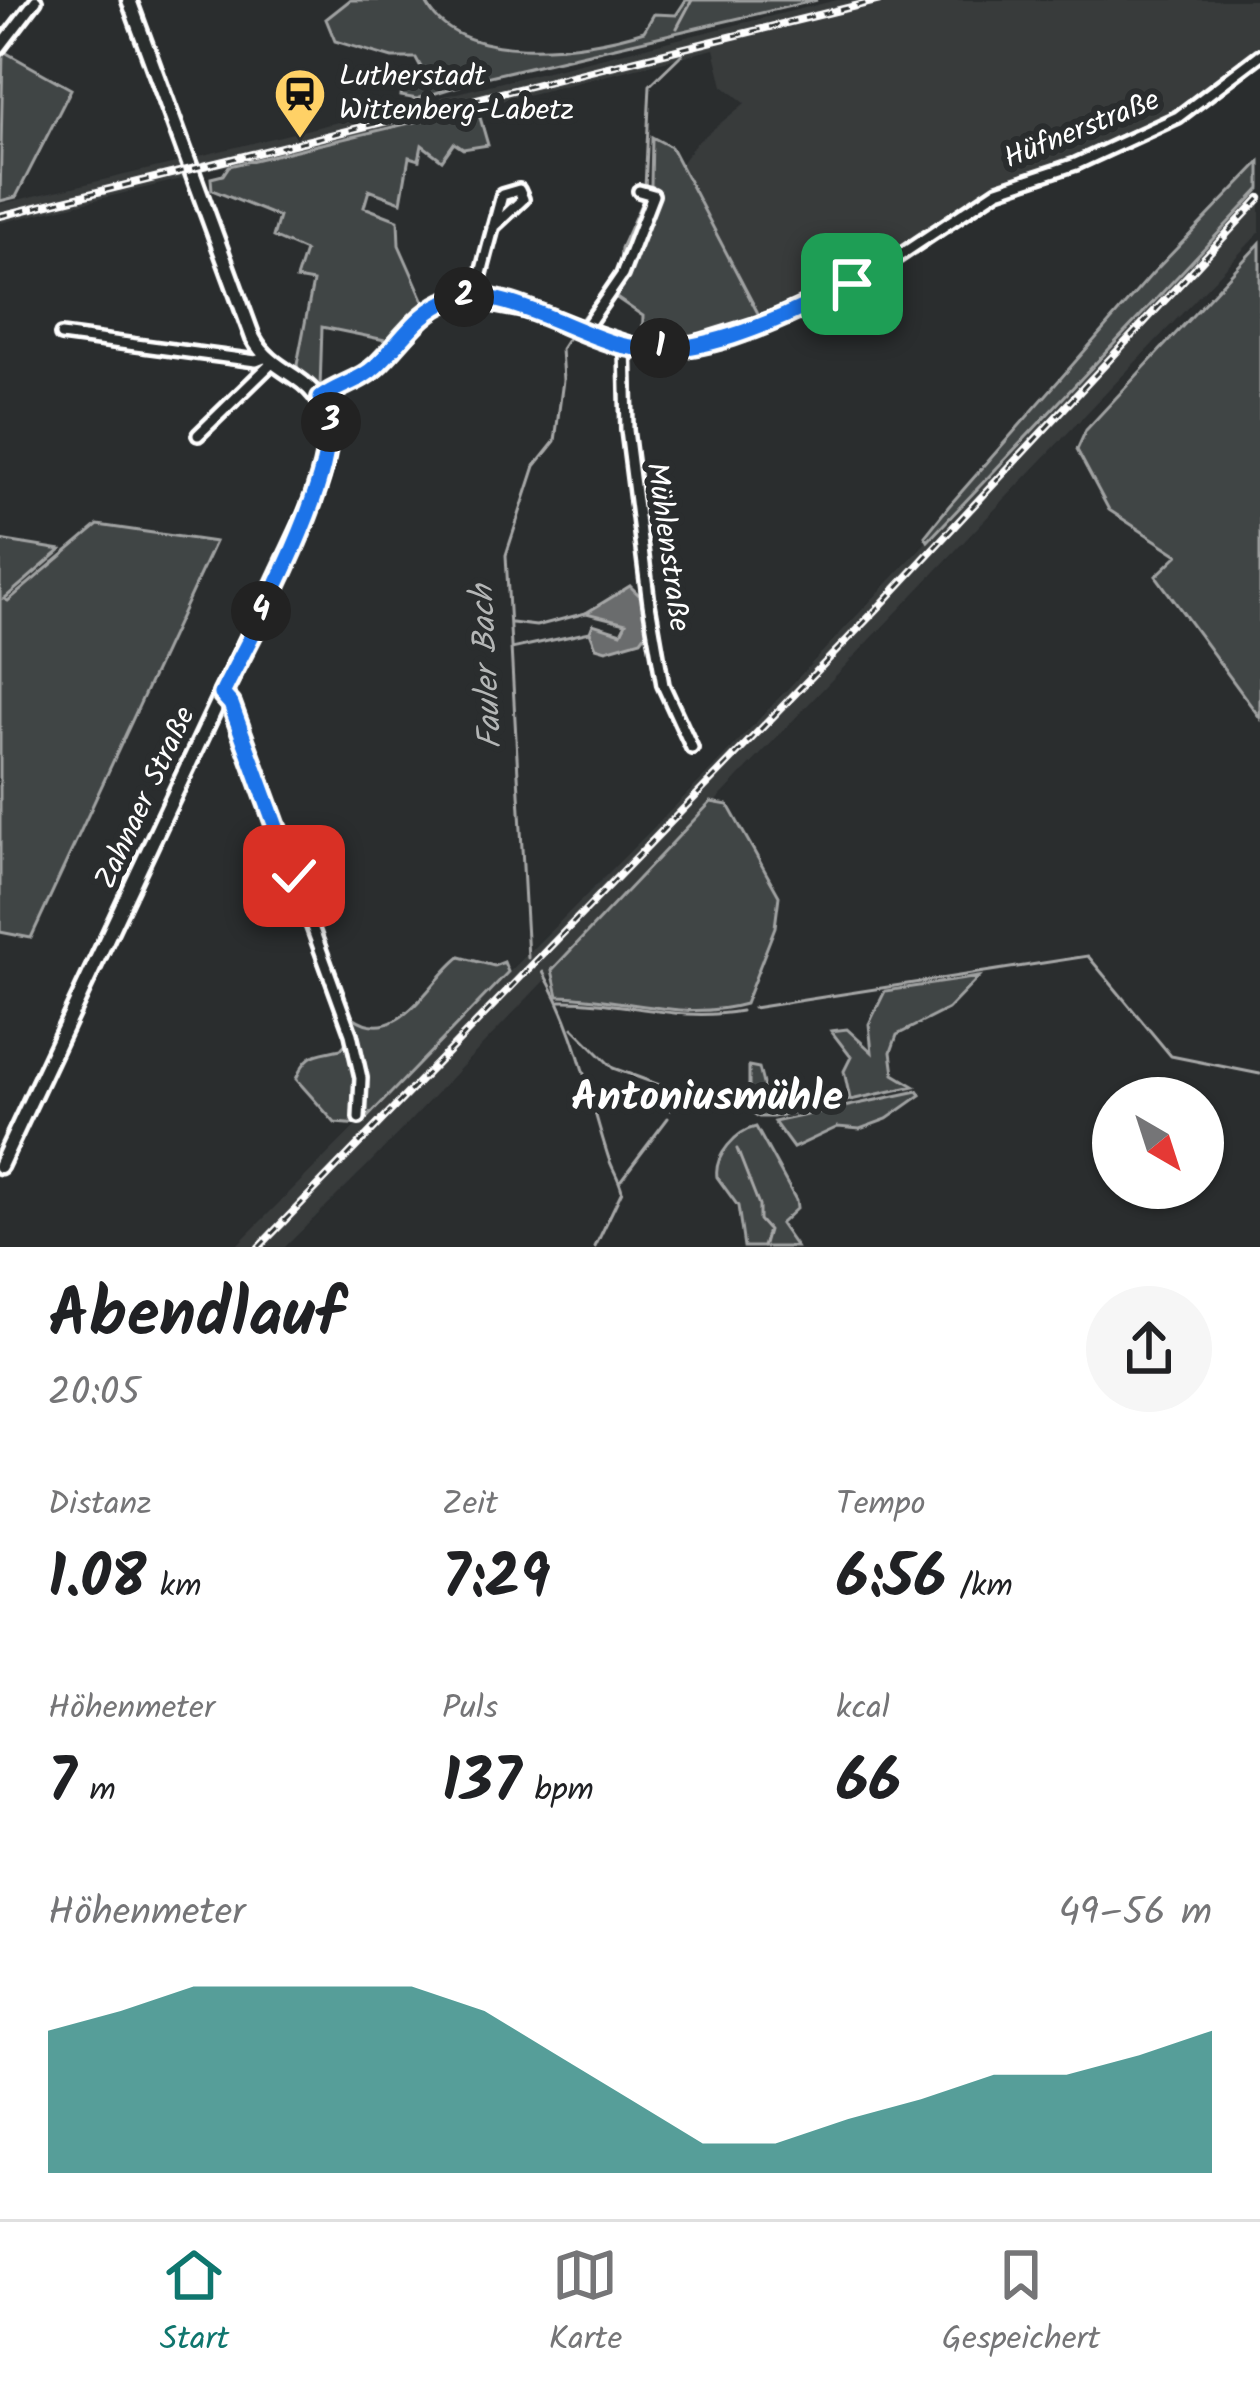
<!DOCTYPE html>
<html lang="de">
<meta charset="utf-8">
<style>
body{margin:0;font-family:Kalam,sans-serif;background:#f6f6f6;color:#202124;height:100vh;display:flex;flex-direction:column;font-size:45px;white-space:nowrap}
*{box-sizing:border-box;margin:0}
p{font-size:39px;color:#757577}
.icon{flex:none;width:66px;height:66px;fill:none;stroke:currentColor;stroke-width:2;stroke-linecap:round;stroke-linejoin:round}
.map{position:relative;height:1247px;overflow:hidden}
.drawer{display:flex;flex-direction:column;background:#fff;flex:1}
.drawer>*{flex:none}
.needle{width:78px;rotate:141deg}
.fabs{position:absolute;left:1092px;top:1077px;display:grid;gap:24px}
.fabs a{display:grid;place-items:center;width:132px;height:132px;border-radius:50%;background:#fff;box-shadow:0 3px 9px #0004;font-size:60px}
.pin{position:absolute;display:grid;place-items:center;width:102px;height:102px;color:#fff;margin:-51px;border-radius:24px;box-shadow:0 6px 18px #0006}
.km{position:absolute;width:60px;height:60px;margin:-30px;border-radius:50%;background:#222;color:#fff;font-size:33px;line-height:60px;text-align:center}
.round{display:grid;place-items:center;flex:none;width:126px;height:126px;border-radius:63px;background:#f6f6f6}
.head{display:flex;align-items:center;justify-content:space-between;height:204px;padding:0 48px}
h1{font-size:66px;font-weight:700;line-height:90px}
.metrics{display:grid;grid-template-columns:repeat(3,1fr);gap:18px;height:204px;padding:12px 48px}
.metrics div{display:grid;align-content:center}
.metrics b{font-size:60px;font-weight:700}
.metrics small{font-size:33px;font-weight:400}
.metrics p{font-size:33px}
.chart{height:336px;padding:24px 48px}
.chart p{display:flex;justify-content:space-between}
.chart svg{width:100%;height:216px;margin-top:12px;fill:#0f766e;opacity:.7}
.dock{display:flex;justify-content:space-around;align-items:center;height:168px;border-top:3px solid #e0e0e0;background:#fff;font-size:33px;color:#757577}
.dock a{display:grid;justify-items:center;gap:6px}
.dock .on{color:#0f766e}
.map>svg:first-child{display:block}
.built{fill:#373a3b}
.green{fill:#414445;stroke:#a0a2a2;stroke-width:3}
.water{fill:#6a6c6d;stroke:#a6a7a7;stroke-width:3}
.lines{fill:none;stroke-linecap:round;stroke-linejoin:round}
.stream{stroke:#a6a7a7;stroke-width:3}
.minor-casing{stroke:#fff;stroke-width:18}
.major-casing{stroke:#fff;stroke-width:21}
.minor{stroke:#2a2d2e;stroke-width:9}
.major{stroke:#2a2d2e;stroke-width:12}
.rail-casing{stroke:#fff;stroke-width:8}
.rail{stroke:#2a2d2e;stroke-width:3;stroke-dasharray:9;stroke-linecap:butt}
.route-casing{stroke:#fff;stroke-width:24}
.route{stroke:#1a73e8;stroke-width:15}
.labels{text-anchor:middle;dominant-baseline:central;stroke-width:12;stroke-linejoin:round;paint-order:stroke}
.poi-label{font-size:30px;fill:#fff;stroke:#2a2d2e;text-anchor:start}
.street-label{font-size:30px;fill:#fff;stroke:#2a2d2e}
.water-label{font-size:33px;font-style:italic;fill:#b4b6b6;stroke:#2a2d2e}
.district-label{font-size:42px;font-weight:bold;fill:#fff;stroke:#2a2d2e}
</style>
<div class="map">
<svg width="1260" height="1247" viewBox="0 0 1260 1247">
<rect width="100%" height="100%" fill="#2a2d2e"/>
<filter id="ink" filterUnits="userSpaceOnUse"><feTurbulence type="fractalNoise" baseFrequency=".00833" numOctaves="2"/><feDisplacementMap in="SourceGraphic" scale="24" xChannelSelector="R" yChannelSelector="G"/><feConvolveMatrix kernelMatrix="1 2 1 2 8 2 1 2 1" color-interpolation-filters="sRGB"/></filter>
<g filter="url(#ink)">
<path class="built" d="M837,0H1260V49L1176,114L1078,160L1011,180L886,261L761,319L680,165L695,144L745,103L723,86L714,49L269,158L200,171L195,157Z
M180,162L186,178L0,223V204Z
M1260,189V232L367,1166L285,1247H235L708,773Z"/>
<path class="green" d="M350,0H425C454,68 587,50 644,31L654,14L676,15L686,0H817L490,76L417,99L401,96L403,77L422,69L416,58H392L335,41L326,19Z
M3,51L71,89L16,197L0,201Z
M477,107L488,145L463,149L454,143L442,160L422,145L419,160L409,157L401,202L369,190L364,207L398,220L399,245L426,306L395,342L322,327L320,389L300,375L297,365L313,282L296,279L305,251L273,237L279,217L212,190L211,178L223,175L229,166Z
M652,137L671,147L761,319L733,329L642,342L643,316L612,295L625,277L657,189L651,186Z
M1260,162V189L928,541L925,536L949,506L1152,274Z
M1260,243V718L1156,576L1178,555L1109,510L1077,450L1086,430Z
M98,525L215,542L31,938L0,932V540L61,550L4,599L8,601Z
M711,802L728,805L779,896L775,927L745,1004C682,1022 622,997 558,996L552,970Z
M460,957L494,966L504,962L508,972L360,1125L335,1123L296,1079C308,1051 315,1055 341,1049L346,1043L341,1024L353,1017C398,1049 429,981 460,957Z
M979,977L948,1009L897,1035L891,1052L894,1074L914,1086L773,1117H759L749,1110V1066L759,1068L766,1096L777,1108L850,1099L844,1071L851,1057L831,1031L847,1029L872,1052L869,1024L885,991Z
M918,1091L921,1095L887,1119L860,1129L838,1127L793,1148L774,1122Z
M756,1127L796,1200L797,1208L780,1224L796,1247H744L738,1206L717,1177C714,1156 736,1131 756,1127Z"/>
<path class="water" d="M630,586L641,597L649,629L641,640L606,650L596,647L590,632L593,624L621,633L626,623L586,613Z"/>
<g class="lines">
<path class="stream" d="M677,28L692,0
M645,188L650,85L682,54
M580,321L620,268L621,248L645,195
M512,623L536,626L586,613
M511,649L590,632
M528,958L506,555L535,466L555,441L563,380L561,349L574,329
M543,972C577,1031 587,1091 608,1156C612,1169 619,1178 622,1191L595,1247
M560,1001C625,1000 675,1023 741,1011
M753,1008L1088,956L1171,1056L1260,1074
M573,1028L613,1068L673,1090L671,1110
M737,1149L759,1205V1220L768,1230L763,1247
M621,1180L668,1118"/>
<g class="minor-casing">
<path id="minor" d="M0,47L36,0
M475,298C483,264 493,229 502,195L519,190L523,199L493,227
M584,330L622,275L653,195L639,191
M61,335L256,361L266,357
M625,346L627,430L649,604L663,685L692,748
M321,398L370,372L428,313L455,298L544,315L643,348L690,344L777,317L878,270L998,190L1076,164L1178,117L1260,55
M198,435L273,362
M222,694L231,704L351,1034L361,1078L359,1118"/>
</g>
<g class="major-casing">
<path id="major" d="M0,1166L310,506C331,457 345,410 295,377C278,366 263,357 253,338L129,0"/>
</g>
<use href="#minor" class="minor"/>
<use href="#major" class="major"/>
<g class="rail-casing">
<path id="rail" d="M0,216L880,0
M259,1247L878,608L1260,198"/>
</g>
<use href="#rail" class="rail"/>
</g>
</g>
<g class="lines" filter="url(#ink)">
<g class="route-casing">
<path id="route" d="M294,876L231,704L222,694C249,637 357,452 321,398C338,385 361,381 376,366C399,345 420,309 451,300C500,284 577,336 625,346C700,362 787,315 852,284"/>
</g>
<use href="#route" class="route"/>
</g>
<defs>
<g id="station-pin" transform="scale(2.7)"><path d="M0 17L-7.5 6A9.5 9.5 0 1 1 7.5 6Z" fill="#ffd166" stroke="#2a2d2e"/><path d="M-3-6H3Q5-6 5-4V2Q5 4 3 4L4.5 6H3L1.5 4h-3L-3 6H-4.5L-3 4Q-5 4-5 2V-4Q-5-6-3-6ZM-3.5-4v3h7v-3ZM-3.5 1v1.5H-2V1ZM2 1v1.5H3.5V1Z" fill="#111"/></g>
</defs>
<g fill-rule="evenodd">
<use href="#station-pin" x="300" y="94"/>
</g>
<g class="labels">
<g class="poi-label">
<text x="339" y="77">Lutherstadt<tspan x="339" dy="34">Wittenberg-Labetz</tspan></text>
</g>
<g class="street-label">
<text transform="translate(1082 130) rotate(-22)">Hüfnerstraße</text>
<text transform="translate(667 547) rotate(82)">Mühlenstraße</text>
<text transform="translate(146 798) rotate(-65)">Zahnaer Straße</text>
</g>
<g class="water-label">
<text transform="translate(488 667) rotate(-93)">Fauler Bach</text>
</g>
<g class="district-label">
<text x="707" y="1098">Antoniusmühle</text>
</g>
</g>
</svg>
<div class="fabs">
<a><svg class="needle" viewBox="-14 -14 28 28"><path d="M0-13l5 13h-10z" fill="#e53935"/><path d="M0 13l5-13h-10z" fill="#757577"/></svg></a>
</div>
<div class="pin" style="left:852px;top:284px;background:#1e9e55"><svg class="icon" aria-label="arrive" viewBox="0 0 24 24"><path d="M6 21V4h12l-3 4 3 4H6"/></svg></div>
<div class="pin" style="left:294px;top:876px;background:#d93025"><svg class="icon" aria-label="check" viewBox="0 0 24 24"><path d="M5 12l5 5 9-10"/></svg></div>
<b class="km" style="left:660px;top:348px">1</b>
<b class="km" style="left:464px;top:297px">2</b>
<b class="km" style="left:331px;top:422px">3</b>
<b class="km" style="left:261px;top:611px">4</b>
</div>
<section class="drawer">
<div class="head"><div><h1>Abendlauf</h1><p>20:05</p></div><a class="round"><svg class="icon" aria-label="share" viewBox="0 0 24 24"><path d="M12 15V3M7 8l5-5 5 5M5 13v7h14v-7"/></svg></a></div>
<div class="metrics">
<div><p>Distanz</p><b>1.08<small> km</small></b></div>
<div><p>Zeit</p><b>7:29</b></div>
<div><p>Tempo</p><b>6:56<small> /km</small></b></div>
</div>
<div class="metrics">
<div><p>Höhenmeter</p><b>7<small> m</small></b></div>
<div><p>Puls</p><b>137<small> bpm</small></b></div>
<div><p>kcal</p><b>66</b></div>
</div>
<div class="chart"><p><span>Höhenmeter</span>49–56 m</p>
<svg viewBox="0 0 160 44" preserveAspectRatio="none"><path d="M0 44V15L10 11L20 6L30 6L40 6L50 6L60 11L70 20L80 29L90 38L100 38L110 33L120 29L130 24L140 24L150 20L160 15V44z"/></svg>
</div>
</section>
<nav class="dock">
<a class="on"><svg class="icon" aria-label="home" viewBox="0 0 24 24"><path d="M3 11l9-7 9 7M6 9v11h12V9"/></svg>Start</a>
<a><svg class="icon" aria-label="map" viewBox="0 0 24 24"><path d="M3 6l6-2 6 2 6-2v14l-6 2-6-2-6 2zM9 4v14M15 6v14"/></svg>Karte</a>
<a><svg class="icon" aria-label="saved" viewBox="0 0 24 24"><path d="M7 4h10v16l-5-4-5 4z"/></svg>Gespeichert</a>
</nav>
